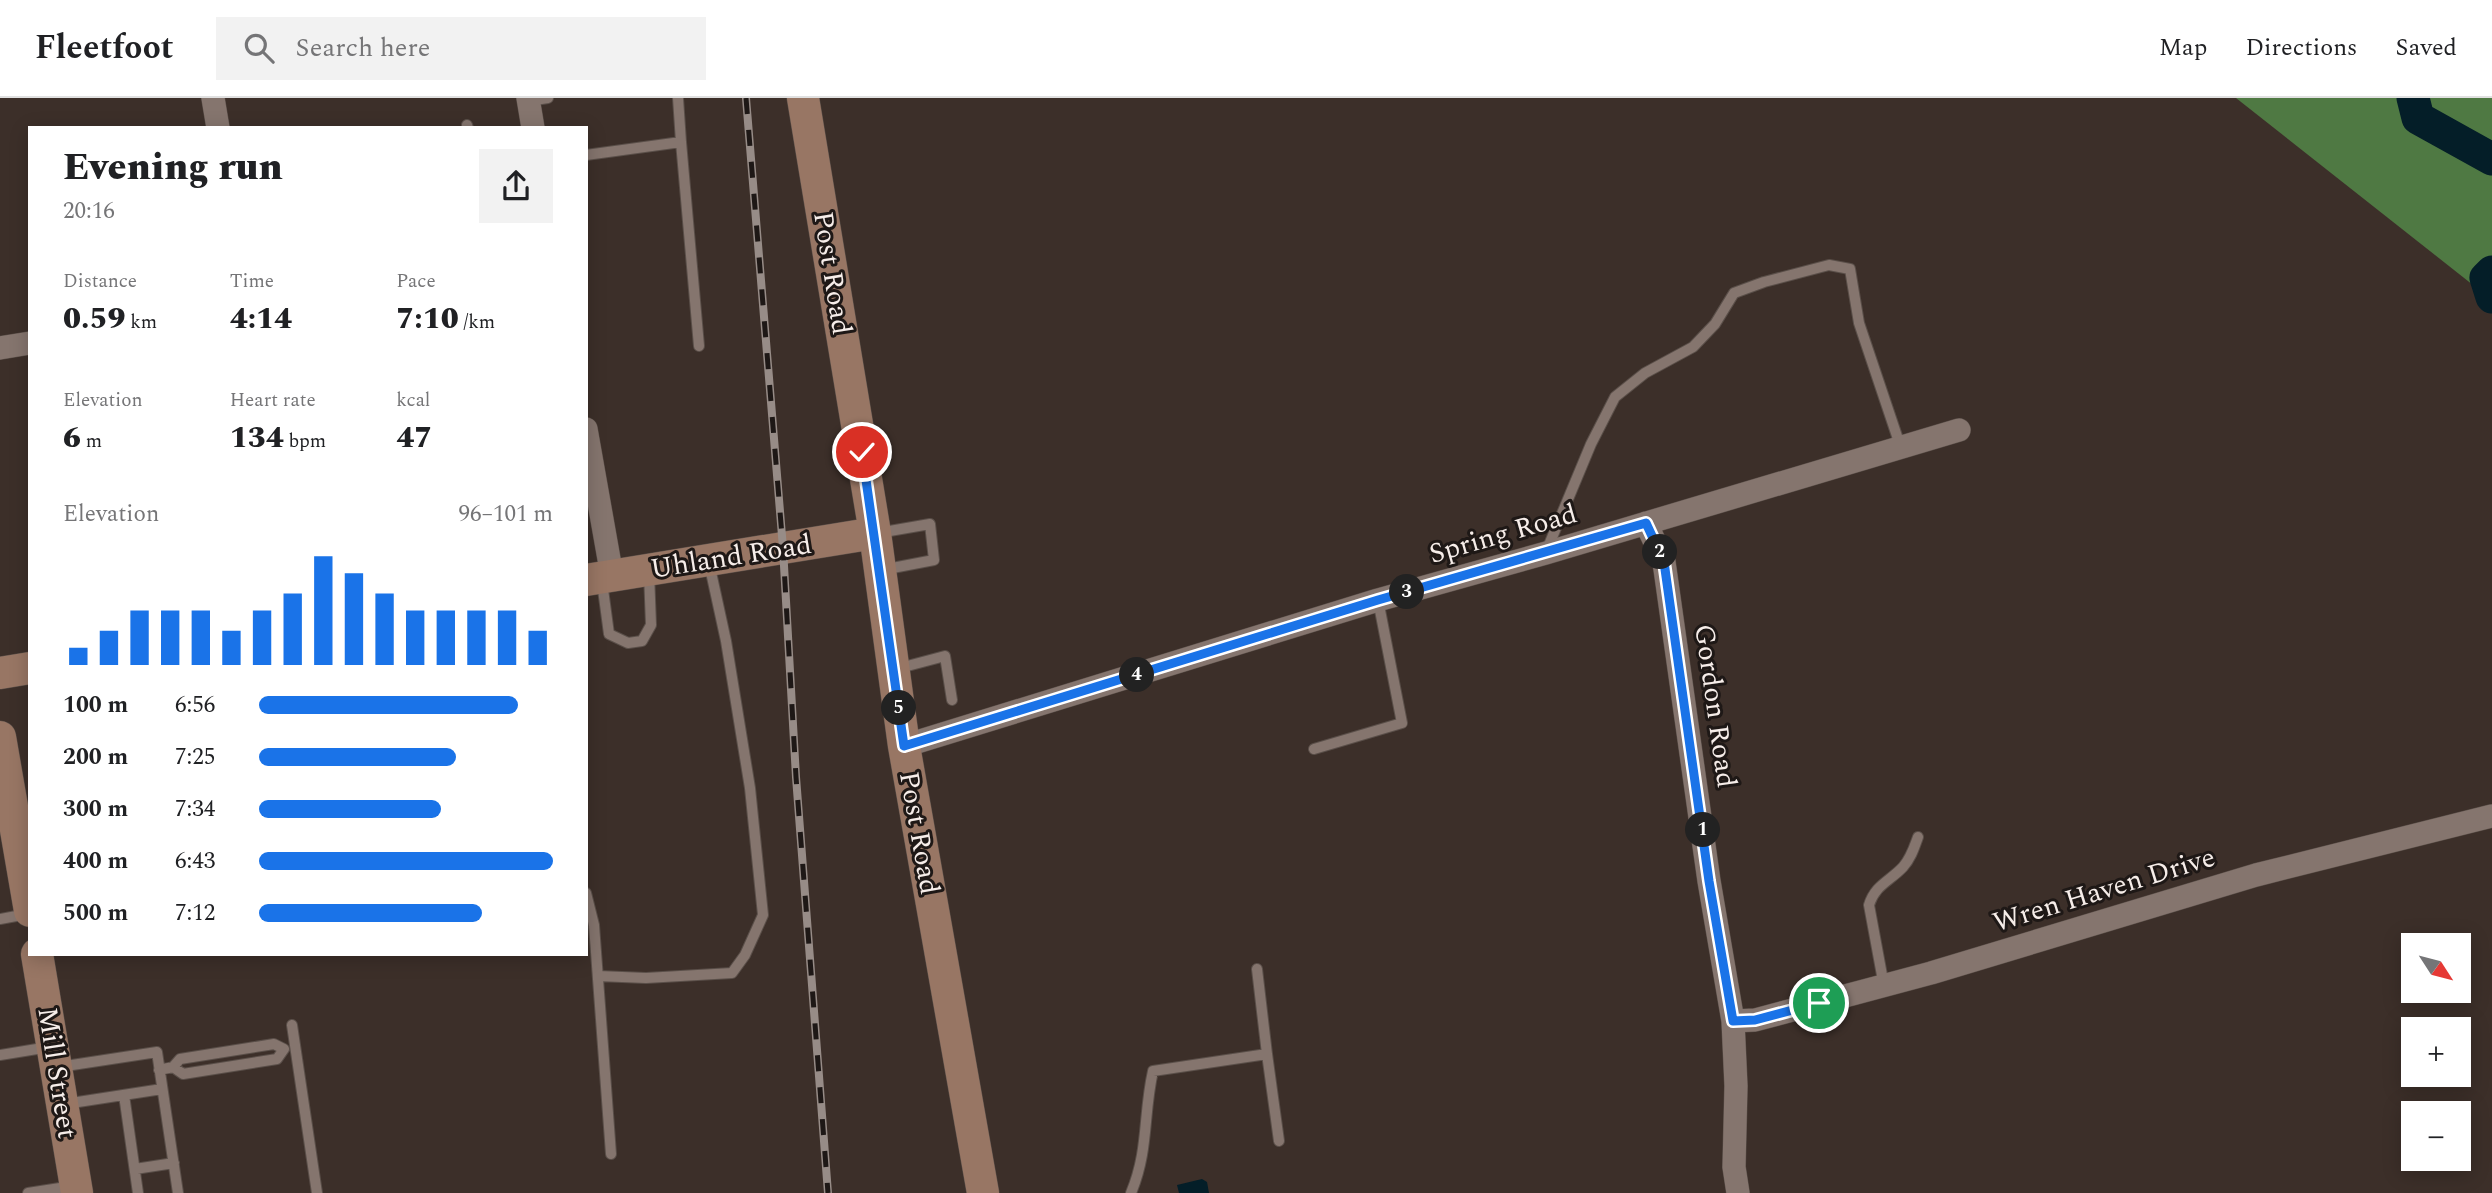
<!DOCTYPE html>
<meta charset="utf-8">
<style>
body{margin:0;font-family:Spectral,serif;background:#f2f2f2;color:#202124;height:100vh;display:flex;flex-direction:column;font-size:26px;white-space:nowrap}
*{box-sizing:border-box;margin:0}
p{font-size:23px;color:#757577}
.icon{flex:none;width:38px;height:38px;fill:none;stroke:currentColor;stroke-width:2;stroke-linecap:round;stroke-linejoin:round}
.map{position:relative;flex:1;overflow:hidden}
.details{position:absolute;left:28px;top:28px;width:560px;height:830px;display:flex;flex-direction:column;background:#fff;border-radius:0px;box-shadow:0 4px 18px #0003}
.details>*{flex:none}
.needle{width:46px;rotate:126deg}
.controls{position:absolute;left:2401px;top:835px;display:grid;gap:14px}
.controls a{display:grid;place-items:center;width:70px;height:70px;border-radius:0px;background:#fff;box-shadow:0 4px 18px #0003;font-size:35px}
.pin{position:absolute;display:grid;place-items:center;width:60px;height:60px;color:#fff;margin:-30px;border:4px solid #fff;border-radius:50%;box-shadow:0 2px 7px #0007}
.km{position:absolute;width:35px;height:35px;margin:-18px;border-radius:50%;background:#222;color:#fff;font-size:19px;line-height:35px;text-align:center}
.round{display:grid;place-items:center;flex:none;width:74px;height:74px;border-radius:0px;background:#f2f2f2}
.overview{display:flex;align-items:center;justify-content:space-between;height:119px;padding:0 35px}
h1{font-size:38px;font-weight:800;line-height:52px}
.stats{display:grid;grid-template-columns:repeat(3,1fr);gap:10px;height:119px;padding:7px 35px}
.stats div{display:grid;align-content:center}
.stats b{font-size:30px;font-weight:800}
.stats small{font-size:19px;font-weight:400}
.stats p{font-size:19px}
.chart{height:196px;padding:14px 35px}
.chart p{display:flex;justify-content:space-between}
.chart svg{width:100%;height:126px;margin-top:7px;stroke:#1a73e8;stroke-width:6}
ul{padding:0 35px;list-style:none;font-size:23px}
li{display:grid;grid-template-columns:112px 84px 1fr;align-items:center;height:52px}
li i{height:18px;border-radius:9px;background:#1a73e8}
header{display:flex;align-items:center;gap:42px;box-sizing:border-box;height:98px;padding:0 35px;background:#fff;border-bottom:2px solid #e0e0e0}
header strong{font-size:33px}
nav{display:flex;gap:38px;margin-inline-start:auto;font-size:24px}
.search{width:490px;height:63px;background:#f2f2f2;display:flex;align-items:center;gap:18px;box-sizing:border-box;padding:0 24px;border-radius:0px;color:#757577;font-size:26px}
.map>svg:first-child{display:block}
.forest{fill:#4f7943}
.water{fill:#041e28}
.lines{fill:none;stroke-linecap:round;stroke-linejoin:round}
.river{stroke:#041e28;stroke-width:33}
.lane-casing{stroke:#5a4f49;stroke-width:12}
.street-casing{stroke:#5a4f49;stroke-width:24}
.secondary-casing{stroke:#5a4f49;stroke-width:33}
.lane{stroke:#85756e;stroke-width:10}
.street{stroke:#85756e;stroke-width:23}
.secondary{stroke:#987664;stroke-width:32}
.rail-casing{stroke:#978c87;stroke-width:8}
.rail{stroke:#1e1816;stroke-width:5;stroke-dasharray:16;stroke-linecap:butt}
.route-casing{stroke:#fff;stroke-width:14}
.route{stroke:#1a73e8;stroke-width:9}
.labels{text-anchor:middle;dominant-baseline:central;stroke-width:6;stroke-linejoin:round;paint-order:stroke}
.street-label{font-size:28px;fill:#f6ede9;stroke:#1e1816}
</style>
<header>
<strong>Fleetfoot</strong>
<div class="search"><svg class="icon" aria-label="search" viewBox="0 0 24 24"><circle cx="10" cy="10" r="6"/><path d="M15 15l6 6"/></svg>Search here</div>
<nav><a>Map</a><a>Directions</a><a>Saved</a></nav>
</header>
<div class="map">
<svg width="2492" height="1095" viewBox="0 0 2492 1095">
<rect width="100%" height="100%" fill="#3c2f29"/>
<path class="forest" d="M2236,0H2492V202Z"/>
<path class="water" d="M1202,1081L1207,1084L1209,1095H1179L1177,1087Z"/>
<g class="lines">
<path class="river" d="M2413,0L2418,20L2492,61
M2492,174L2486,180L2492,199"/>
<g class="lane-casing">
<path id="lane" d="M678,0L681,44
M528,3L548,0
M467,27L468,30
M586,57L681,44L699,248
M878,435L930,426L934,462L882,472
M1546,454L1591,346L1615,299L1645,275L1693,249L1715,226L1734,195L1764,184L1829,167L1850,171L1859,225L1901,350
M602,484L609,536L628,545L642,543L651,527L649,475
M896,571L945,558L952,602
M1314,651L1402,625L1378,502
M586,795L594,827L611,1056
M0,821L27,816
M1257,871L1267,956
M598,878L646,880L732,875L745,857L763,817L750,690L726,543L709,465
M1884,888L1869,807C1875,787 1890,783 1903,769C1911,760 1914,750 1918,739
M292,927L317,1095
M0,957L49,949
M59,969L157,954L178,1095
M159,972L173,969L180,961L274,946L284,951L277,961L183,976L173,969
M124,997L138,1095
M65,1006L162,991
M135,1071L174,1065
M28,1095L73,1088
M1131,1095C1149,1052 1143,1017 1153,973L1267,956L1279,1043"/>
</g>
<g class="street-casing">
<path id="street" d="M213,0L218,30
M528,0L533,30
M0,250L30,245
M586,331L612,478
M1646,425L1664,464L1709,783L1733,923L1736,988L1734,1069L1738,1095
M904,648L1378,502L1546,455L1959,332
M1733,923L1755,922L1931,875L2256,777L2492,718"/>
</g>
<g class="secondary-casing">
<path id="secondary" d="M803,0L875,435L904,648L983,1095
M586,482L875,435
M0,575L30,570
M0,639L30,813
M37,856L77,1095"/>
</g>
<use href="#lane" class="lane"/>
<use href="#street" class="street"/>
<use href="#secondary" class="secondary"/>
<g class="rail-casing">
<path id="rail" d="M746,0L783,450L796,679L828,1095"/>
</g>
<use href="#rail" class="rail"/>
</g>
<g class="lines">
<g class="route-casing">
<path id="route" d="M862,354L904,648L1378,502L1646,425L1664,464L1709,783L1733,923L1755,922L1819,905"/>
</g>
<use href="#route" class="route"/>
</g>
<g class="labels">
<g class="street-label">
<text transform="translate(832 175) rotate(81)">Post Road</text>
<text transform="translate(1503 436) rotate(-16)">Spring Road</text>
<text transform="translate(731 459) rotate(-9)">Uhland Road</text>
<text transform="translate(1715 608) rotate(82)">Gordon Road</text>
<text transform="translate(919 735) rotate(80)">Post Road</text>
<text transform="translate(2104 792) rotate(-17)">Wren Haven Drive</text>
<text transform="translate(57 975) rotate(81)">Mill Street</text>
</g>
</g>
</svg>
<div class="controls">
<a><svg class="needle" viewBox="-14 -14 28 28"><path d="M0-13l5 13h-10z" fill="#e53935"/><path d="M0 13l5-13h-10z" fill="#757577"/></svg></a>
<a>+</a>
<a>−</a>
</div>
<div class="pin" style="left:1819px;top:905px;background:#1e9e55"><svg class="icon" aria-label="arrive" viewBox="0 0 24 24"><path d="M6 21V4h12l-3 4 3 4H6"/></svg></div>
<div class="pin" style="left:862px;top:354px;background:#d93025"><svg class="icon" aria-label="check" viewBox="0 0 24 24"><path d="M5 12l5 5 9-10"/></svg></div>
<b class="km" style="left:1703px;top:732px">1</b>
<b class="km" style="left:1660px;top:454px">2</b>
<b class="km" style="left:1407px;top:494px">3</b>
<b class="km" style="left:1137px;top:577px">4</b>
<b class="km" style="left:899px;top:610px">5</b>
<section class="details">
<div class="overview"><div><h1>Evening run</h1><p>20:16</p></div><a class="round"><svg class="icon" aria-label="share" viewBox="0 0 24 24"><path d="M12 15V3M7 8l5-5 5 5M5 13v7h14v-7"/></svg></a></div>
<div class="stats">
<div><p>Distance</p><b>0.59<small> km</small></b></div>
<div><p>Time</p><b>4:14</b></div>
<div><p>Pace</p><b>7:10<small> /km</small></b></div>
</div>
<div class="stats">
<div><p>Elevation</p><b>6<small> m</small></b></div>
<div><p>Heart rate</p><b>134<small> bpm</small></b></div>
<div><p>kcal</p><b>47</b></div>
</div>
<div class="chart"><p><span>Elevation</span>96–101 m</p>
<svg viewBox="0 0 160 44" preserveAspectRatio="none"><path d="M5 44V38M15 44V32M25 44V25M35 44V25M45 44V25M55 44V32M65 44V25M75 44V19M85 44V6M95 44V12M105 44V19M115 44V25M125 44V25M135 44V25M145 44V25M155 44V32"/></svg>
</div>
<ul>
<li><b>100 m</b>6:56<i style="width:88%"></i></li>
<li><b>200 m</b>7:25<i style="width:67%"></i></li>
<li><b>300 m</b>7:34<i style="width:62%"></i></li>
<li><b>400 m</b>6:43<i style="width:100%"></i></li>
<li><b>500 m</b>7:12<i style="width:76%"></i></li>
</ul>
</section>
</div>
